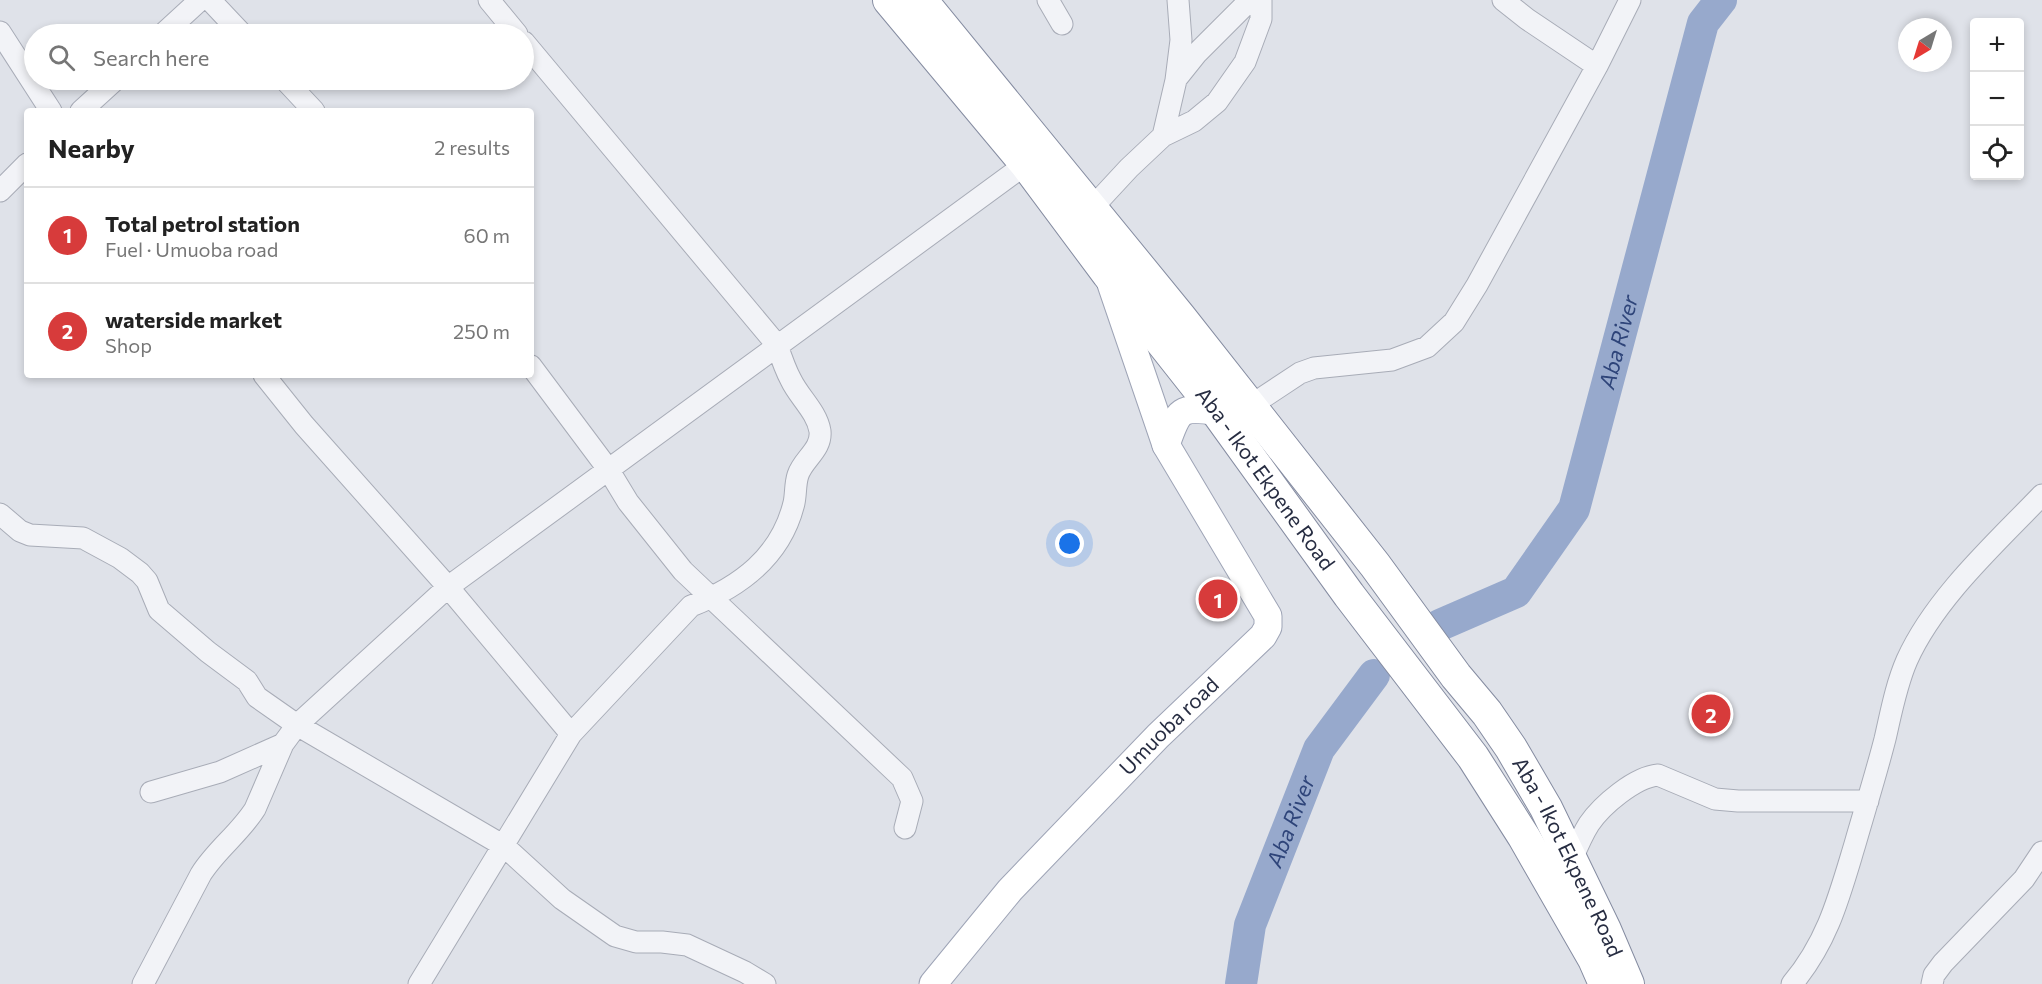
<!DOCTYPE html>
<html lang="en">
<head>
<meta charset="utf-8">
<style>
  :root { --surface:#fff; --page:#f2f2f2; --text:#222; --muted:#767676; --line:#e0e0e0; --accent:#d73b3b }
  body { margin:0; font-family:Commissioner,sans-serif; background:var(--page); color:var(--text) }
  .controls { position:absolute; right:18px; top:18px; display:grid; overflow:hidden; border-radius:6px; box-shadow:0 3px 9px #0003 }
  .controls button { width:54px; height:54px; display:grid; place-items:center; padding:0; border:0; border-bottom:2px solid var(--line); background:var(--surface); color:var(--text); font:30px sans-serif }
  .compass { position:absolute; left:1898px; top:18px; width:54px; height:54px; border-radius:50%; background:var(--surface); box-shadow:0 3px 9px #0003; rotate:218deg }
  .you { position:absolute; left:1070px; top:544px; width:21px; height:21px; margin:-15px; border:4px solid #fff; border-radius:50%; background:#1a73e8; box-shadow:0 0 0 9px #1a73e833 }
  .badge { display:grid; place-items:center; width:39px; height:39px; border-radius:50%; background:var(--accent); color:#fff; font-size:20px; font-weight:700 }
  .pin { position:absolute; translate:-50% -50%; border:3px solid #fff; box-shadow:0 2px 6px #0006 }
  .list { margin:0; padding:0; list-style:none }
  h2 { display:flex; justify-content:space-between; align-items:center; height:78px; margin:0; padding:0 24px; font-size:26px }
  h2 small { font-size:20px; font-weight:400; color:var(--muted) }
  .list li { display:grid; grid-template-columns:39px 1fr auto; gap:18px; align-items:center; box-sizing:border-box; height:96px; padding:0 24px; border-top:2px solid var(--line) }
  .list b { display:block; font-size:22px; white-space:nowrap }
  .list p { margin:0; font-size:20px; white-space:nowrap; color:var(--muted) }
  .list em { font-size:20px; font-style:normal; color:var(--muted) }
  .icon { flex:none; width:33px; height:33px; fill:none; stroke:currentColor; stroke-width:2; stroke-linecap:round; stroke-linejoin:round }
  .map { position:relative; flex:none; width:2042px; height:984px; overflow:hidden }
  .search { position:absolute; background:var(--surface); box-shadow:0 3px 9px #0003; left:24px; top:24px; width:510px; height:66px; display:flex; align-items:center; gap:15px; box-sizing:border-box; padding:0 21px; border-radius:33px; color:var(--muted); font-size:22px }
  .panel { position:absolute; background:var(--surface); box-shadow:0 3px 9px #0003; left:24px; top:108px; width:510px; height:270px; border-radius:6px }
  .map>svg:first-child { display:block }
</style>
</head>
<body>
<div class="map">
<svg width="2042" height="984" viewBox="0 0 2042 984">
  <rect width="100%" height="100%" fill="#dfe2e9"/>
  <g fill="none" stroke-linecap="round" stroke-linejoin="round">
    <g stroke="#97a9cc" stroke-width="32">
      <path id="s1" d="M1440,625l76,-33 58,-83 129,-486 18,-23"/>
      <path id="s2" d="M1241,984l9,-59 69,-176 55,-74"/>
    </g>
    <defs>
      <path id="minor" d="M210,0l32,34
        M489,0l28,34
        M1048,0l14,24
        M1503,0l24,19 70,47
        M0,32l51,79
        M163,34l37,-34
        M1177,78l20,-25 47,-47
        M285,80l29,31
        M81,111l34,-31
        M1163,136l13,-56 5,-40 -3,-40
        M0,191l27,-27
        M1091,209l38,-41 34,-32 31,-15 23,-19 28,-40 16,-43v-19
        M531,366l77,103 20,33 55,69 219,207 10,23 -7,27
        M264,375l40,50 144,162 123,147
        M1250,406l50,-33 14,-5 78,-8 35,-13 27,-25 23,-37 120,-219 33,-66
        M0,514l20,17 10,4 53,3 37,20 20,15 7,8 12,29 49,42 39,29 10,16 40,28 207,121 58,53 53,37 21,6h26l25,3 58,27 20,12
        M151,792l69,-20 63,-28
        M1572,859c5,-12 10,-24 17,-35 13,-19 46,-47 69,-49l57,24 23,2h130
        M143,984l58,-110c15,-24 39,-41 54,-65l28,-65 14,-19 151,-138 578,-423
        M419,984l152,-250 120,-128c49,-19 90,-49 103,-103 2,-9 1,-19 4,-28 5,-16 24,-25 22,-44 -3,-19 -21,-34 -29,-51 -6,-11 -10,-23 -14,-35l-253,-303
        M1792,984c36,-43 47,-87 63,-140 10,-35 21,-70 30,-105 6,-26 11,-54 22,-79 28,-62 88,-116 135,-165
        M1932,984l2,-9 9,-12 81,-84 18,-27"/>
      <g id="major">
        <path d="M1166,445c12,-34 13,-40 51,-33"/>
        <path id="s3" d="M933,984l77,-94 148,-154 105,-100 5,-9v-11l-102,-171 -55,-161"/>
      </g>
      <g id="highway">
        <path id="s4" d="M889,0l137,164 82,110 109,138 132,183 124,162 51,80 70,122 11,25"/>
        <path id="s5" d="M921,0l259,317 195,248 81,111 31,37 24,35 35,60 59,122 23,54"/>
      </g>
    </defs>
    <use href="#minor" stroke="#a8acb7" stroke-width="23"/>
    <use href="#major" stroke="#9ea4b6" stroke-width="29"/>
    <use href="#highway" stroke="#858ca1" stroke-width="34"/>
    <use href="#minor" stroke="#f2f3f7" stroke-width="21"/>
    <use href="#major" stroke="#fff" stroke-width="27"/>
    <use href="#highway" stroke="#fff" stroke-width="32"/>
  </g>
  <g text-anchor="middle" stroke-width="4.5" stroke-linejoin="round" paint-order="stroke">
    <g font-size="21" fill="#272d42" stroke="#eff1f7">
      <text dy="7" stroke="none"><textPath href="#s4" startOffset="609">Aba - Ikot Ekpene Road</textPath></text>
      <text dy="7" stroke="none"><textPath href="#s3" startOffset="350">Umuoba road</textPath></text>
      <text dy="7" stroke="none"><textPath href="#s5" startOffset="1076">Aba - Ikot Ekpene Road</textPath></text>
    </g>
    <g font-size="22" font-style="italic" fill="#2e4479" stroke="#eff1f7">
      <text dy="8" stroke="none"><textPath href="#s1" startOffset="357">Aba River</textPath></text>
      <text dy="8" stroke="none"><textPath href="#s2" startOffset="171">Aba River</textPath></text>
    </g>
  </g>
</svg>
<div class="controls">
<button>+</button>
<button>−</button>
<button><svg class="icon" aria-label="locate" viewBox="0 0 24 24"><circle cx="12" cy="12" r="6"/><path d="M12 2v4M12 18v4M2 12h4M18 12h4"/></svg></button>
</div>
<svg class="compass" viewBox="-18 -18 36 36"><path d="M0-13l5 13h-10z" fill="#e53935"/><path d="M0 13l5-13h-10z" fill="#767676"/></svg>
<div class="you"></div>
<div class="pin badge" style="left:1218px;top:599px">1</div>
<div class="pin badge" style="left:1711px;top:714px">2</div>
<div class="search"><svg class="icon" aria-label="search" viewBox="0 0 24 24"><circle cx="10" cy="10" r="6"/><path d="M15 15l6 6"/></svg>Search here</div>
<section class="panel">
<h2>Nearby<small>2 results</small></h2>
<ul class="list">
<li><span class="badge">1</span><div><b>Total petrol station</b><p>Fuel · Umuoba road</p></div><em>60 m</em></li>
<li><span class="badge">2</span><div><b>waterside market</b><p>Shop</p></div><em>250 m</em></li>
</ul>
</section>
</div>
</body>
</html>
